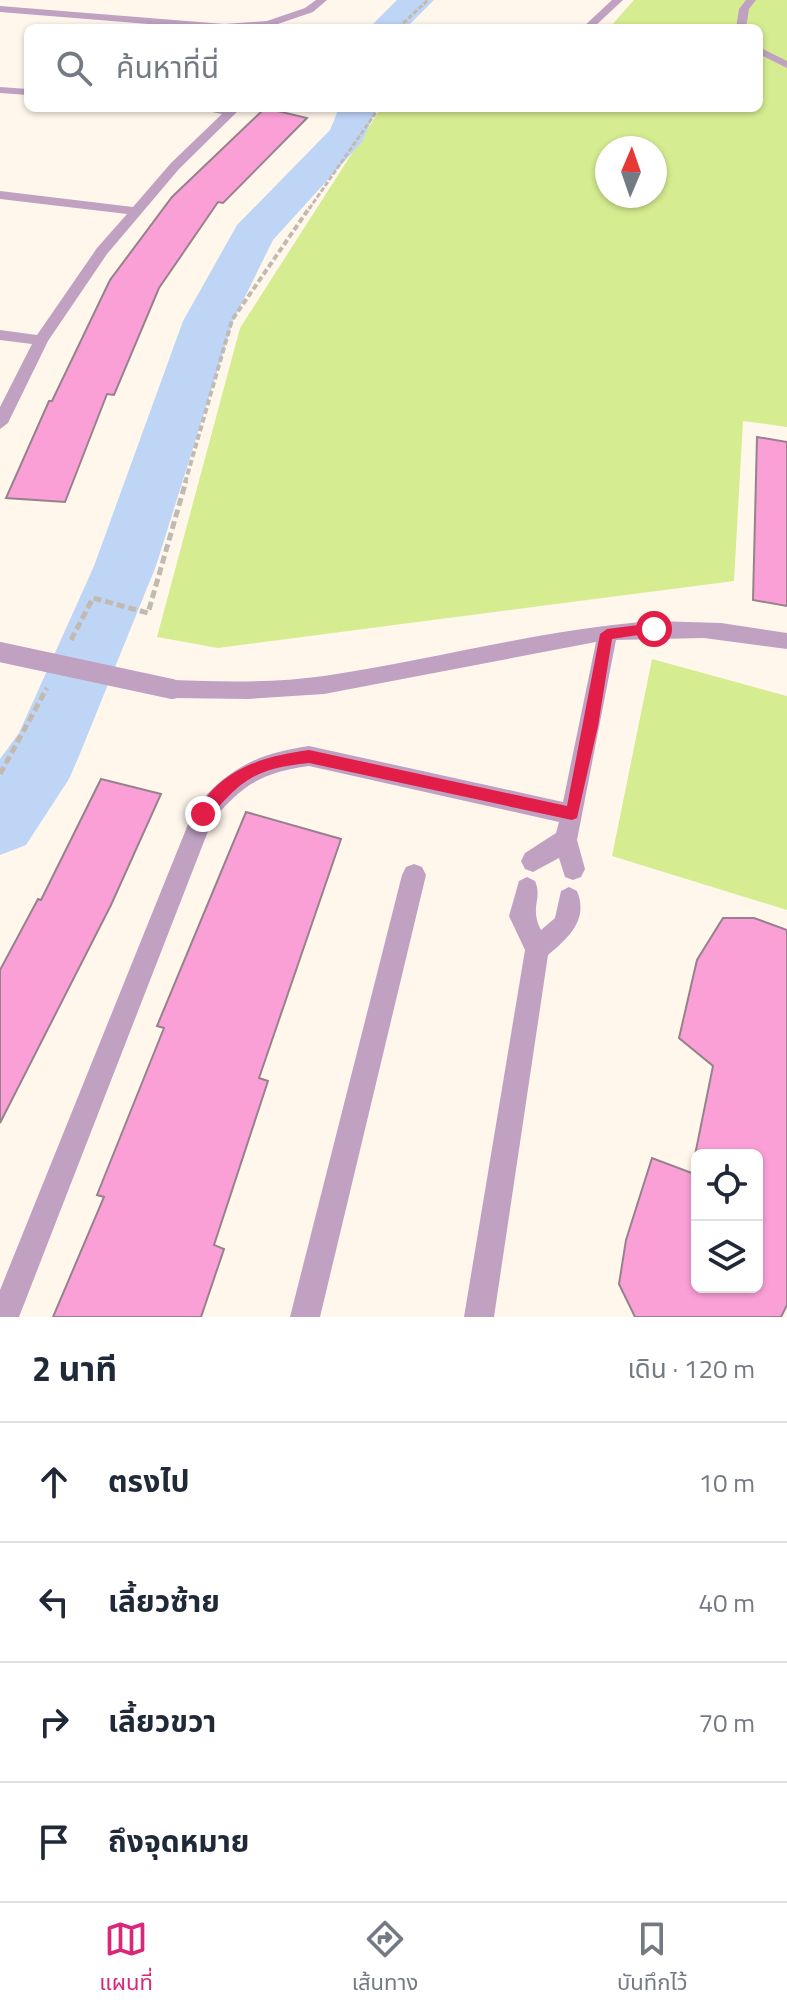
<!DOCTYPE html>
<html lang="th">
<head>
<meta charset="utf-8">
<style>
  :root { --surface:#fff; --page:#f6f6f7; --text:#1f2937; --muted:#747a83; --line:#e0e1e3; --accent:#db2777 }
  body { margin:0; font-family:"Titillium Web","Noto Sans Thai",sans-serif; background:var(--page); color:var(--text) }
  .controls { position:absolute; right:24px; bottom:24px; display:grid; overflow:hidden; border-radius:12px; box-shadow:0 2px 6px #0004 }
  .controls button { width:72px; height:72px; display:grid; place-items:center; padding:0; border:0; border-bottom:2px solid var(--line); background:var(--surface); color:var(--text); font:40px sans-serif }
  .compass { position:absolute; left:595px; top:136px; width:72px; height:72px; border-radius:50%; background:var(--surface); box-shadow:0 2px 6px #0004; rotate:2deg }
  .stop { position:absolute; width:24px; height:24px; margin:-18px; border:6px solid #e11d48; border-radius:50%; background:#fff }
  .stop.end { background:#e11d48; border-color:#fff; box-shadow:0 2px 8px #0008 }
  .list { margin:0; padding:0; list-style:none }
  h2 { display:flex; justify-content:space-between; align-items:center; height:104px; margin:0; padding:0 32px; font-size:34px }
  h2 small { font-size:26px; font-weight:400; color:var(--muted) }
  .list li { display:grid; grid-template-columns:52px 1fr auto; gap:24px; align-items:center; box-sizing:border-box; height:120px; padding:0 32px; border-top:2px solid var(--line) }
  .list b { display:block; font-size:30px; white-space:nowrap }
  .list em { font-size:26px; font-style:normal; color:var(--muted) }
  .icon { flex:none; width:44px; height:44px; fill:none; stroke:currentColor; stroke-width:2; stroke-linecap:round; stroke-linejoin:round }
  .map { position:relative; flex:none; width:787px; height:1317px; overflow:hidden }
  .search { position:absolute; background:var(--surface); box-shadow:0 2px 6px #0004; left:24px; right:24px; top:24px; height:88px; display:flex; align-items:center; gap:20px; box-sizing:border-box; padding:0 28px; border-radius:12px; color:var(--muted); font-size:30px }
  .sheet { height:584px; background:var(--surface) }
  nav { display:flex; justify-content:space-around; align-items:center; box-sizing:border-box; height:112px; border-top:2px solid var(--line); background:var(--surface); font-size:22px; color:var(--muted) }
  nav a { display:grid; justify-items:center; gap:4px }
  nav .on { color:var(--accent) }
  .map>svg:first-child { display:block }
</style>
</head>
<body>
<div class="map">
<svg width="787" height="1317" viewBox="0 0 787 1317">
  <rect width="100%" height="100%" fill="#fff7ec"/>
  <path fill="#d5ed90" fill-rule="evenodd" d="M634,0h153v427l-44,-6 -9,160 -516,67 -61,-11 83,-309 141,-220h378v-80h-150zM607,148h48v48h-48z
    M652,659l135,37v214l-175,-54z"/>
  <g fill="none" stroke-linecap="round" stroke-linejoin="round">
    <path fill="#bfd5f6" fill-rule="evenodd" d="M397,0h37l-28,28h-37z
      M339,108h38l-15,34 -89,98 -40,81 -77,245 -77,190 -10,23 -43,66 -26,10v-96l19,-26 75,-167 89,-245 54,-96 93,-95z"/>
  </g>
  <path fill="#fba0d7" stroke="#96828d" stroke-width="2" d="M265,108l42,10 -84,85 -5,-1 -59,86 -45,107 -7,-1 -42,108 -59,-4 43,-97h3l58,-121 62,-83z
    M757,437l30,5v164l-34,-6z
    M101,779l60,15 -50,111 -111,218v-153l38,-71 3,1z
    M246,812l95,27 -82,239 9,3 -54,164 10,4 -23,68h-148l51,-120 -7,-2 67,-167 -7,-2z
    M723,918h31l33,12v375l-6,12h-146l-16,-33 7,-44 26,-82 45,17v112h60v-132h-62l18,-89 -34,-28 18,-78z"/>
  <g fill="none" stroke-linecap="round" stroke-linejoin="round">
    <path stroke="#c2bab1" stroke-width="3" stroke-dasharray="5 2" stroke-linecap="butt" d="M398,28l30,-28
      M309,209l70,-101"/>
    <path stroke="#c2bab1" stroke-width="4" stroke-dasharray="6 3" stroke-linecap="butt" d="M185,483l47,-163 78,-113"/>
    <path stroke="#c2bab1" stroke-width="5" stroke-dasharray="8 4" stroke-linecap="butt" d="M71,640l22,-42 55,15 38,-132
      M0,774l47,-86"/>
    <path fill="#c0a1c2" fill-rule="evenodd" d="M316,0h11l-14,12 -41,14 -17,2h-57l-198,-16v-6l224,18 43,-3 38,-13z
      M612,0h11l-30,28h-11z
      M746,0h10l-7,9 -3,19h-10l3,-19z
      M759,47l28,14v7l-28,-14z
      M0,87l28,2v6l-28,-2z
      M192,108h49l-62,61 -72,85 -59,87 -40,82 -8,6v-22l32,-63 -32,-4v-10l37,5 60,-87 30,-34 -127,-15v-8l133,16 38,-44 51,-49z
      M654,621l67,2 66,10v16l-83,-11 -88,2 -39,200 8,29 -4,8 -8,3 -8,-3 -6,-19 -26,14 -8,-3 -4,-8 4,-8 31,-20 3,-11 -250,-56c-48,7 -66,18 -97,55l-193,496h-19v-27l195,-483c36,-40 61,-53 114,-61l254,56 33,-160 -272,52 -76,5 -76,-1 -7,-3 -3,-6 3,-6 7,-3c51,2 102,3 152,-4 111,-16 218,-47 330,-55z
      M414,864l8,3 4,8 -106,442h-30l112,-442 4,-8z
      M527,877l8,4c8,18 -6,26 6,49l14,-12 6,-27 8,-4 8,4c12,29 -9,47 -29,64l-54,362h-30l61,-367 -16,-34 10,-35z"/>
    <path stroke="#c0a1c2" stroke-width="20" d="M0,652l172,37"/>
  </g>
  <path fill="#e11d48" d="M654,623l4,2v7l-46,7 -14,87 -21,92 -5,2 -263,-57c-54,6 -66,15 -101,56h-10l-2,-5c22,-45 68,-58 113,-64l258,56 33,-172 7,-5z"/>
</svg>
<div class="controls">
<button><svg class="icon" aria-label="locate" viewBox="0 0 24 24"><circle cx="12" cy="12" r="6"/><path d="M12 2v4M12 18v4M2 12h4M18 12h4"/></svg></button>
<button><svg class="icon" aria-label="layers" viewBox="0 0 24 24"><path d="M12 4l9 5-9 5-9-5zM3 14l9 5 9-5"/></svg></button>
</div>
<svg class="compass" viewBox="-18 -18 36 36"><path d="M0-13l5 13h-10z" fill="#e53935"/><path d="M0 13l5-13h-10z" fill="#747a83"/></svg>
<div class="stop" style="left:654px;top:629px"></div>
<div class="stop end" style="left:203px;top:814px"></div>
<div class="search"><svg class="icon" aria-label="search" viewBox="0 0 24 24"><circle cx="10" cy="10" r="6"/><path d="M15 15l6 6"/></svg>ค้นหาที่นี่</div>
</div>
<section class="sheet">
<h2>2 นาที<small>เดิน · 120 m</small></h2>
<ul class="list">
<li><svg class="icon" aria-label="ahead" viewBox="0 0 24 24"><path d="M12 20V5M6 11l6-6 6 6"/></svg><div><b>ตรงไป</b></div><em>10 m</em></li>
<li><svg class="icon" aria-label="left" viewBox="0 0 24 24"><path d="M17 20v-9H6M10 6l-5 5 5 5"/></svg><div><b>เลี้ยวซ้าย</b></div><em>40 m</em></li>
<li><svg class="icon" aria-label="right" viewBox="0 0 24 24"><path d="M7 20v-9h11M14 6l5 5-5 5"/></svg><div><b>เลี้ยวขวา</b></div><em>70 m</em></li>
<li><svg class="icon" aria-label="arrive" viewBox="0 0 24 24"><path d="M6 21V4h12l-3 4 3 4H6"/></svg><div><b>ถึงจุดหมาย</b></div></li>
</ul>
</section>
<nav>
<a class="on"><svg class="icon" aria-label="map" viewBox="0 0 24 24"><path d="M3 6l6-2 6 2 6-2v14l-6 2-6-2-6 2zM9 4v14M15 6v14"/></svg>แผนที่</a>
<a><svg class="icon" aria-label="directions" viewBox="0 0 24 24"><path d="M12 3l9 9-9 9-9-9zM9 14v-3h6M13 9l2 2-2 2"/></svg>เส้นทาง</a>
<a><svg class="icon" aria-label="saved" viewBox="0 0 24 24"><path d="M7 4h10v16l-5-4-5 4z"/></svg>บันทึกไว้</a>
</nav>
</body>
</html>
